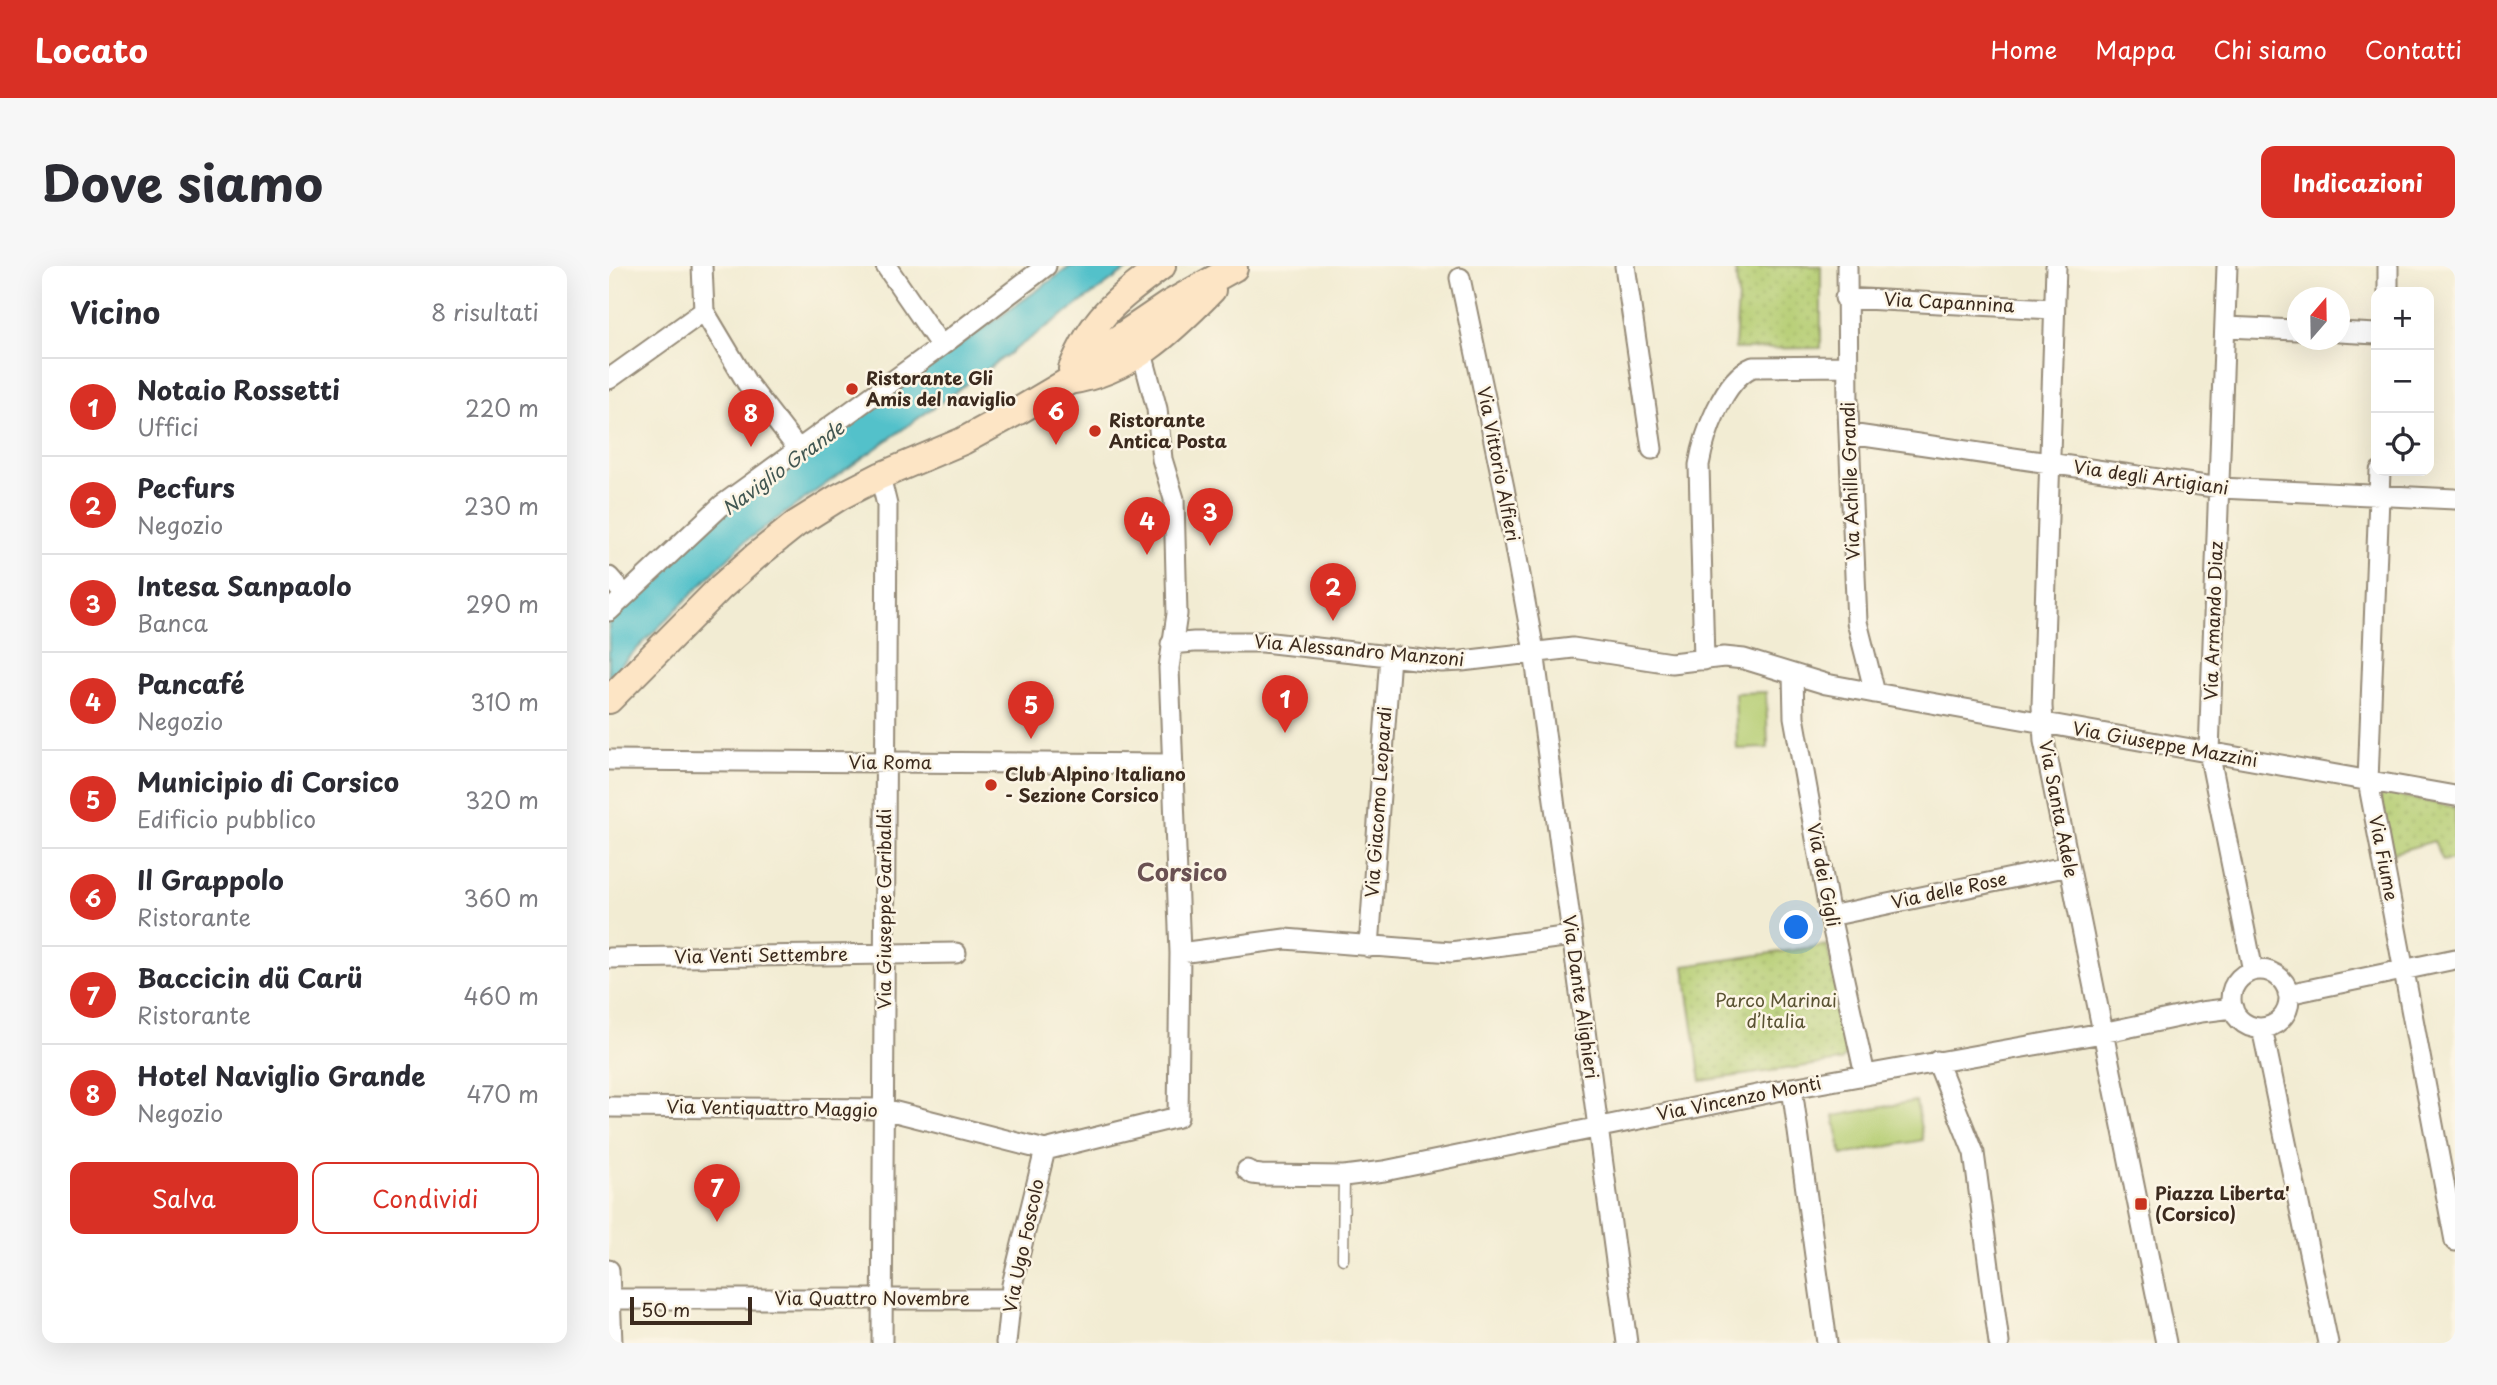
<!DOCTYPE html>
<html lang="it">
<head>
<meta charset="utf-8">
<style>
  :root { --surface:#fff; --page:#f7f7f7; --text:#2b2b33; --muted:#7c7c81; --line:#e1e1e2; --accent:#d93025 }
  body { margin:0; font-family:"Playpen Sans",sans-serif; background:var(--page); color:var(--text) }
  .controls { position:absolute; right:21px; top:21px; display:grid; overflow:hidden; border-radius:14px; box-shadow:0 7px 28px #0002 }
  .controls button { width:63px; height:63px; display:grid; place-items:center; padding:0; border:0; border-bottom:2px solid var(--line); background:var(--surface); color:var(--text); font:35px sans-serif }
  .compass { position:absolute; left:1678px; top:21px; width:63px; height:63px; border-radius:50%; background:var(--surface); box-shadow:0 7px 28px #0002; rotate:20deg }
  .scale { position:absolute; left:21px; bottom:18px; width:122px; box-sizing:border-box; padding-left:7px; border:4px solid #3b2a1e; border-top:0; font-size:19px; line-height:24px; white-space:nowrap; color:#3b2a1e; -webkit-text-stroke:5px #fcf5e5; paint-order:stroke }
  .you { position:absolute; left:1188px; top:662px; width:24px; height:24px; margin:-18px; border:5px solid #fff; border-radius:50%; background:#1a73e8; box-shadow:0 0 0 10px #1a73e833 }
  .badge { display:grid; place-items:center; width:46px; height:46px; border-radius:50%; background:var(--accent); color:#fff; font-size:23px; font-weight:700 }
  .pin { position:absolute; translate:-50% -58px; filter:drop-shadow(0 2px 4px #0008) }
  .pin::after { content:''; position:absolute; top:37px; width:24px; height:21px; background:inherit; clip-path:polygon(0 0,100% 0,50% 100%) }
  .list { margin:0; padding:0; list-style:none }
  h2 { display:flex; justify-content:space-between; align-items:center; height:91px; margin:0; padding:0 28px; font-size:30px }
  h2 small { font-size:23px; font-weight:400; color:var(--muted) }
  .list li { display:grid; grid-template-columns:46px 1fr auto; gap:21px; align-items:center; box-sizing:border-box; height:98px; padding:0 28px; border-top:2px solid var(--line) }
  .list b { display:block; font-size:26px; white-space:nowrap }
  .list p { margin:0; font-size:23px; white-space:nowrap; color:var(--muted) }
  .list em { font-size:23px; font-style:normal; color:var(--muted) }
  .actions { display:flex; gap:14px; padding:21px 28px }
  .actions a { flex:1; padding:16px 0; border:2px solid var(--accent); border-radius:14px; text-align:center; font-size:24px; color:var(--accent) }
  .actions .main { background:var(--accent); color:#fff }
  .icon { flex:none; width:38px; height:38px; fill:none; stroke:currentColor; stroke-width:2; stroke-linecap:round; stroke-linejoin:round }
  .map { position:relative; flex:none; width:1846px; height:1077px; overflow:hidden; border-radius:14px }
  header { display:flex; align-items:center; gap:42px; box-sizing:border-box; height:98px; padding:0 35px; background:var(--accent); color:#fff }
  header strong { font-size:33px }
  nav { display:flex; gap:38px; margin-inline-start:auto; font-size:24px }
  .intro { display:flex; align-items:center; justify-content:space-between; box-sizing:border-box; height:168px; padding:0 42px }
  h1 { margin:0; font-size:49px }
  .button { padding:18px 32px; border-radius:14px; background:var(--accent); color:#fff; font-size:24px; font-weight:700 }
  main { display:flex; gap:42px; padding:0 42px }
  aside { flex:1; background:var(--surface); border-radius:14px; box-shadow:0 7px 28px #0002 }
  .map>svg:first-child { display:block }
</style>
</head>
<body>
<header>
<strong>Locato</strong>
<nav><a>Home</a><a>Mappa</a><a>Chi siamo</a><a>Contatti</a></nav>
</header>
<div class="intro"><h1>Dove siamo</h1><a class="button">Indicazioni</a></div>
<main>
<aside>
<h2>Vicino<small>8 risultati</small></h2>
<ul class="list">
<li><span class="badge">1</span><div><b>Notaio Rossetti</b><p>Uffici</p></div><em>220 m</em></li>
<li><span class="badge">2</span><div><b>Pecfurs</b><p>Negozio</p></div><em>230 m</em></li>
<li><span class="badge">3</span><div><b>Intesa Sanpaolo</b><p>Banca</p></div><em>290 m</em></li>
<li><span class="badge">4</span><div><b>Pancafé</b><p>Negozio</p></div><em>310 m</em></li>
<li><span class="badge">5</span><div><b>Municipio di Corsico</b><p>Edificio pubblico</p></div><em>320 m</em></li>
<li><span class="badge">6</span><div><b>Il Grappolo</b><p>Ristorante</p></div><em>360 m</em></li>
<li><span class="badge">7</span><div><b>Baccicin dü Carü</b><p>Ristorante</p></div><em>460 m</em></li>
<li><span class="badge">8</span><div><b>Hotel Naviglio Grande</b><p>Negozio</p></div><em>470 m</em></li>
</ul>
<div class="actions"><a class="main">Salva</a><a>Condividi</a></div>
</aside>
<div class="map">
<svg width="1846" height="1077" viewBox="0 0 1846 1077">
  <defs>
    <pattern id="park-dots" width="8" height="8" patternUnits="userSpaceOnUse" patternTransform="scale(1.75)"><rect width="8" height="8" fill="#b5cd73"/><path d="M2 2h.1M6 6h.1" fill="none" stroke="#9db063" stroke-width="1.8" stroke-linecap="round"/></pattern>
  </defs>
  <rect width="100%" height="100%" fill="#fcf5e5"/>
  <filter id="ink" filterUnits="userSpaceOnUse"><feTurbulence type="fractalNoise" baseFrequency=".0143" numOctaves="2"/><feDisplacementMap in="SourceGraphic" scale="14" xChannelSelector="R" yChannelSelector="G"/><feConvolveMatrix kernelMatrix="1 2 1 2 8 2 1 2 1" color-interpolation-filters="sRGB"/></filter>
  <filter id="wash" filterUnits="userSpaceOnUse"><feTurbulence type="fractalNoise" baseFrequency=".00686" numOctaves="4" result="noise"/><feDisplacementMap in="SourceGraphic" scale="28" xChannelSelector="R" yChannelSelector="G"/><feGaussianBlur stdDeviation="1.57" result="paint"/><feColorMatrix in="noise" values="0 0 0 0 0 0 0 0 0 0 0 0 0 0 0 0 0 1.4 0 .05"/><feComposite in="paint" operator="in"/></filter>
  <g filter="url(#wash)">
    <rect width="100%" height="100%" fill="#f2ecd3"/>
    <path fill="url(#park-dots)" stroke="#787c48" stroke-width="2" d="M1126,0h86v82l-86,1 3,-53z
      M1770,526l76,15v52l-12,2 -9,-20 -41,12z
      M1218,679l22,100 -1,9 -7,7 -140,20 -17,-115z"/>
    <path fill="#b5cd73" stroke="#787c48" stroke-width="2" d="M1157,426l2,56 -31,1 -2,-56z
      M1307,835l7,39 -81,15 -8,-39z"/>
    <path fill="#53c1ca" stroke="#477674" stroke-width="2" d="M462,0h61l-389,277 -134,134v-58l122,-111z"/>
  </g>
  <g filter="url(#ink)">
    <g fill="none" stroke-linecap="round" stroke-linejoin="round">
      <defs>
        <path id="lane" d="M734,993l1,-83"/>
        <path id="street" d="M93,0l2,45 43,72 51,66
          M277,0l55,80
          M1016,0l27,183
          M1238,0l1,144 9,212 18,71
          M1447,0l-14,440 2,35 122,602
          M1618,0l-18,486 44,219
          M851,12l44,210 30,163 93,692
          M1779,26v-26
          M1236,32l208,11
          M1617,61l71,3
          M1730,66l37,2
          M0,113l95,-68
          M1241,168l370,54 235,11
          M1771,205l-12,310 87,460
          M271,210l7,29 -5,838
          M0,311l16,18
          M0,345l113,-106 219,-159 105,-80
          M562,378l23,-2h69l179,20 20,-1 111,-13 98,15 53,-6 20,2 82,25 49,9 580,103
          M1095,394l-5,-195c5,-29 24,-86 54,-98l94,-1
          M1184,408l1,43 36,199 35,159
          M0,494l562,4
          M1221,650l239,-50
          M760,681l21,-291
          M571,687l105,-14 166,13 120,-16
          M0,692l347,-5
          M1622 733a29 29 0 1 1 58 0a29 29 0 1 1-58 0Z
          M1679,728l167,-35
          M1653,762l66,315
          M1328,795l37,92 25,190
          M1183,822l35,255
          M0,841l275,2 161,41 133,-33 2,-164 -11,-285 8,-54 -3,-115 -12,-40 -5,-50 -15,-56
          M638,904l6,4 8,1 83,1 40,-5 408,-83 310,-55 99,-21 32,-4
          M0,1004l3,73
          M0,1033h400
          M397,1077l6,-58 33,-135"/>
        <path id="secondary" d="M463,103c22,-54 45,-69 90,-103
          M460,115c61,-9 102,-49 143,-91
          M0,434l111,-112 36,-32 40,-32 43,-27 41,-21 83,-35 57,-31 49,-29 22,-24 78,-53 65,-36"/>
      </defs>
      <use href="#lane" stroke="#968b78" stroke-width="13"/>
      <use href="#street" stroke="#968b78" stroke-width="23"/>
      <use href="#secondary" stroke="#968b78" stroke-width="30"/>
      <use href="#lane" stroke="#fff" stroke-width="10"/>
      <use href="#street" stroke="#fff" stroke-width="19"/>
      <use href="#secondary" stroke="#fde5c5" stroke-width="26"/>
    </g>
  </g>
  <g fill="#c8321e" stroke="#fcf5e5" stroke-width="2.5">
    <circle cx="243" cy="123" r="7"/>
    <circle cx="486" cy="165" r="7"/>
    <circle cx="382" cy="519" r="7"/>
    <rect x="1525" y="931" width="14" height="14" rx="3.5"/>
  </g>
  <g text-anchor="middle" stroke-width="5" stroke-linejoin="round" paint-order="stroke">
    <g font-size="18" fill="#3b2a1e" stroke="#fcf5e5">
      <text transform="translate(1340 37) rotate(3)" y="6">Via Capannina</text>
      <text transform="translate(889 198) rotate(79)" y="6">Via Vittorio Alfieri</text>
      <text transform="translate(1542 212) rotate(8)" y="6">Via degli Artigiani</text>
      <text transform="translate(1242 215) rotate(-92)" y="6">Via Achille Grandi</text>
      <text transform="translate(1605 355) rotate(-88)" y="6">Via Armando Diaz</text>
      <text transform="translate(750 385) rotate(5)" y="6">Via Alessandro Manzoni</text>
      <text transform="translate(1556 479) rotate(10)" y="6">Via Giuseppe Mazzini</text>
      <text x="281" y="503">Via Roma</text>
      <text transform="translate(770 536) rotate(-86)" y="6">Via Giacomo Leopardi</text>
      <text transform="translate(1449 543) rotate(79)" y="6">Via Santa Adele</text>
      <text transform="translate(1774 592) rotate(79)" y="6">Via Fiume</text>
      <text transform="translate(1214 609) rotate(79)" y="6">Via dei Gigli</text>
      <text transform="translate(1340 625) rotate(-12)" y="6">Via delle Rose</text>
      <text transform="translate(276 643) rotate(-90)" y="6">Via Giuseppe Garibaldi</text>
      <text transform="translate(152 690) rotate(-1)" y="6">Via Venti Settembre</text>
      <text transform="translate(971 731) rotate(82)" y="6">Via Dante Alighieri</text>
      <text transform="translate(1130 833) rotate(-11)" y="6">Via Vincenzo Monti</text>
      <text transform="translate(163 843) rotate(1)" y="6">Via Ventiquattro Maggio</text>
      <text transform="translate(415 980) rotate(-78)" y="6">Via Ugo Foscolo</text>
      <text x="263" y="1039">Via Quattro Novembre</text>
    </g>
    <g font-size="18" font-weight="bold" fill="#3b2a1e" stroke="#fcf5e5" text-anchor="start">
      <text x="257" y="119">Ristorante Gli<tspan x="257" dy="21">Amis del naviglio</tspan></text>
      <text x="500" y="161">Ristorante<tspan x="500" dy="21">Antica Posta</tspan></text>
      <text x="396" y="515">Club Alpino Italiano<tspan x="396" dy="21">- Sezione Corsico</tspan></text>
      <text x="1546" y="934">Piazza Liberta'<tspan x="1546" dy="21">(Corsico)</tspan></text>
    </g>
    <g font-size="18" fill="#5a5333" stroke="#fcf5e5">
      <text x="1167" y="741">Parco Marinai<tspan x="1167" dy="21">d’Italia</tspan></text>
    </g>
    <g font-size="19" font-style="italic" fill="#425752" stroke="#fcf5e5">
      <text transform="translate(174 202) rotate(-36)" y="7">Naviglio Grande</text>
    </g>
    <g font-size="24" font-weight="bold" fill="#6a5153" stroke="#fcf5e5">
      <text x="573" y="615">Corsico</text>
    </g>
  </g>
</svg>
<div class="controls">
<button>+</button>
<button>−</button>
<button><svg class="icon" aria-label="locate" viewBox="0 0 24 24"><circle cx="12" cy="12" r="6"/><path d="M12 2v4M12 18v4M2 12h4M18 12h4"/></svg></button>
</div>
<svg class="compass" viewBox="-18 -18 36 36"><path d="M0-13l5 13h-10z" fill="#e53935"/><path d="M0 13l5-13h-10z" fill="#7c7c81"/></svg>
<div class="scale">50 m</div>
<div class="you"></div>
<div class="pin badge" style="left:676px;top:467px">1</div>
<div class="pin badge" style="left:724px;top:355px">2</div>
<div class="pin badge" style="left:601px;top:280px">3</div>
<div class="pin badge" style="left:538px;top:289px">4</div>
<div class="pin badge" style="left:422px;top:473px">5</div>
<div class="pin badge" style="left:447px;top:179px">6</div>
<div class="pin badge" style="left:108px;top:956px">7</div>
<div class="pin badge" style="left:142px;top:181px">8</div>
</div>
</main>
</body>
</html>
